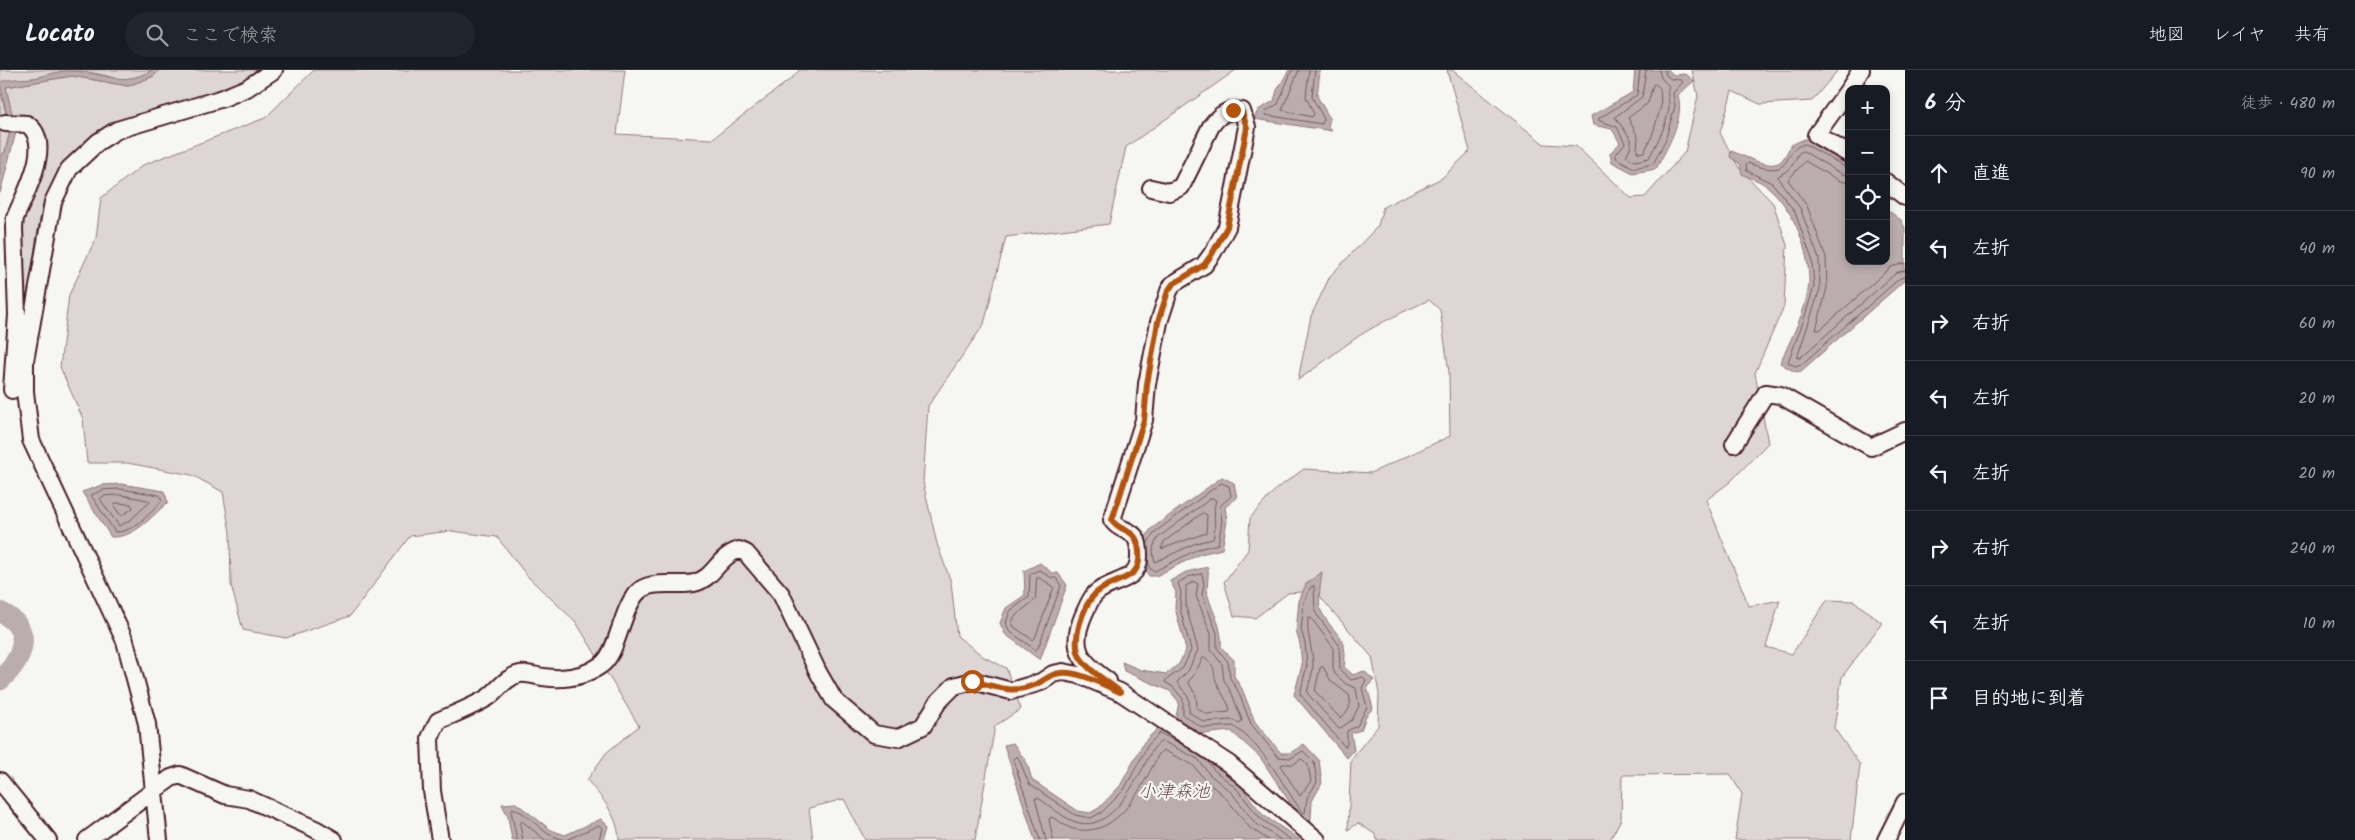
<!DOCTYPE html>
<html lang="ja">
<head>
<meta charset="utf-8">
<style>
  :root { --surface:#171b24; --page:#20242c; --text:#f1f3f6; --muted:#9ea1a6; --line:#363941 }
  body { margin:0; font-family:Kalam,"Klee One",sans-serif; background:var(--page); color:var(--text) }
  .controls { position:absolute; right:15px; top:15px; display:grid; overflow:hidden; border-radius:10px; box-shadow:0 2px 8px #0003 }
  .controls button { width:45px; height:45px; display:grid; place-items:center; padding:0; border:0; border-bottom:1px solid var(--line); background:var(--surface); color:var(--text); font:25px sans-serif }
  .stop { position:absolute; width:15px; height:15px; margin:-11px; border:4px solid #b45309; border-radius:50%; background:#fff }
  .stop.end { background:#b45309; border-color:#fff; box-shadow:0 1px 5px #0008 }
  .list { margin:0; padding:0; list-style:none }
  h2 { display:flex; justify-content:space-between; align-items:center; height:65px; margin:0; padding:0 20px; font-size:21px }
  h2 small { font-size:16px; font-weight:400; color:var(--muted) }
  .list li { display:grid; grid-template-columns:32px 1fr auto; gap:15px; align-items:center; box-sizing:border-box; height:75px; padding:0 20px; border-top:1px solid var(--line) }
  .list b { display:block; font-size:19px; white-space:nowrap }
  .list em { font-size:16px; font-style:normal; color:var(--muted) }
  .icon { flex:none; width:28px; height:28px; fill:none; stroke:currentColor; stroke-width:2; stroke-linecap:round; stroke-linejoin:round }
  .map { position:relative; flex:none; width:1905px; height:770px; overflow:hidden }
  header { display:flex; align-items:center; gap:30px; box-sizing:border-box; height:70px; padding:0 25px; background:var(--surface); border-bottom:1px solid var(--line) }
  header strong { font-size:24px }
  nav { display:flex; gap:28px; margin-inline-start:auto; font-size:18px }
  .search { width:350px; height:45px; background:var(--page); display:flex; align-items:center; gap:12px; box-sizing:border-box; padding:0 18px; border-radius:28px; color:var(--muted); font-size:19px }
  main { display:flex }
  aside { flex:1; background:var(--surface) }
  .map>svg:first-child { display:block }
</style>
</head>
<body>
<header>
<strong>Locato</strong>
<div class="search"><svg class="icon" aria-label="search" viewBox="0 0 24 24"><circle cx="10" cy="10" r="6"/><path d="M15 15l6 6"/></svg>ここで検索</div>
<nav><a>地図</a><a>レイヤ</a><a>共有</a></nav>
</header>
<main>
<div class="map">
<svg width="1905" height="770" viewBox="0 0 1905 770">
  <rect width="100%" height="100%" fill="#f6f6f2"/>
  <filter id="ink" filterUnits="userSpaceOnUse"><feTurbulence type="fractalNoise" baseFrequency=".02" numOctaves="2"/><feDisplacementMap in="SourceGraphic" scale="10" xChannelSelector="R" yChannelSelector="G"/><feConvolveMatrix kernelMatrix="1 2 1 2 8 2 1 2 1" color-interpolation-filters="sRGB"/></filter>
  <g filter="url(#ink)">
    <path fill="#ddd6d5" stroke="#947a80" d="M0,0h152c-30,18 -38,4 -68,2 -19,-1 -31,3 -50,6 -13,2 -22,0 -34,6z
      M159,0h105l-18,11 -151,54c-12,9 -23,17 -31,28 -28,39 -29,91 -36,136l-8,-1 -3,-61 18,-58 -5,-60 -5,-4 -13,1 -6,-29 66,-11 56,10 26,-10z
      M314,0h311l-8,64 95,5 80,-61 7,-8h437l-110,77 -17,77 -103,13 -22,87 -56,82 -5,76 14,62 14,38 6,54 27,21 22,11 15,41 -26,17 -20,114h-110l-21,-41 -35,9 4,32h-194c-1,-25 -17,-42 -32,-60l19,-27 33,-27 -63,-104 -48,-45 -31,-40 -46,-6 -41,5 -60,80 -64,22 -43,-8 -12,-45 -1,-52 -7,-41 -31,-17 -65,-12h-40l-4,-44 -23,-52 9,-72 27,-57 5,-40 42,-33 122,-47z
      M1447,0h5l92,74 32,2 55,52 14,-1 40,-45 13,-56 -6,-26h146l-26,31 -52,3 -28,-13 -12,42 19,35 34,35 14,42 -3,61 -29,67 13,70 -38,39 -24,18 43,106 31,-6 -14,47 26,7 35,-54 27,1 28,22 -40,54 -8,51 26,37 -9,75h-116l7,-46 -12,-20 -108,1 -1,44 -11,21h-233l-1,-5 -18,-12 -10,7 3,-71 27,-33 1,-32 -7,-37 -57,-66 -27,2 -33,25 -21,-2 -10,-34 24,-32 2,-32 26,-29 28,-20 67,4 79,-37 -1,-64 -9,-62 -11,-10c-24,11 -48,22 -70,36 -21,14 -40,30 -61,44l13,-64 19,-40 48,-50 5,-19 59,-29 28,-27z
      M0,19l10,42 -5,21 -5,4z"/>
    <path fill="#bbadae" stroke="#8e747a" d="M152,0h7l-5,6 -26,10 -56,-10 -66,11 10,45 -16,61v-37l5,-4 5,-21 -10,-49c12,-4 23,-3 35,-4 13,-3 25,-8 38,-7 31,1 48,17 79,-1z
      M1289,0l31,1 -3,25 13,23 -2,7 4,5 -78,-12 4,-9 16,-9 3,-11z
      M1635,0h33l6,5 12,-1 8,7 -16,14c7,24 -11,53 -22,74l-23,4 -21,-11 -2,-9 10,-10 -8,-14 -19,-4 -2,-9 42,-24z
      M1807,68l6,6 36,22v95h37v-52l15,11 4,8v52l-105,92 -7,-1 -13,-8c10,-22 27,-54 29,-79 1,-32 -15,-75 -40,-96 -7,-7 -19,-10 -27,-14l-2,-10 -10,-7 1,-6c12,4 38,19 49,11 5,-4 8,-12 11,-17z
      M1222,407l12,6 3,15 -12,9 2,14 -5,28 -22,5 -44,22h-7c-10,-16 -9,-33 2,-47z
      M121,414l43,7 4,11c-17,15 -33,36 -57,35l-29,-45 20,-7z
      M1040,493l12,10h6l9,12 -27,75 -35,-26 -5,-11 6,-15 19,-13 -1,-24z
      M1208,497c1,8 -2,23 0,29 5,18 15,31 13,51l13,13v16l8,13 13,33 26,31h9l14,-9 15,16 3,23 -10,18 -2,32 -50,-76 -29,-26 -30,3 -25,-17 3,-15 -9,-11 -46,-20 -2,-9 19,8 25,4 13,-10 7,-15 -11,-41 1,-16 -6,-11 16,-9z
      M1322,502c-1,10 -5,30 -1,39 13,25 28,24 23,56l9,8 11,-4 10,9 -7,7 6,21 -7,8 -5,14 -10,3 3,17 -7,8 -53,-63 8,-30 -2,-21 -4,-13 3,-30 7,-17z
      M1160,656l45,24 12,16 23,19 23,30 37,25h-265l-31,-95 9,-2 14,20 5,17 46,31 12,2 9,-5 21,-22 24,-44z
      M516,733l35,27 14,5 36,-16 7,7 -4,14h-92l-4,-23 -6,-13z"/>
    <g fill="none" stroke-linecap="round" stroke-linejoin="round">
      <path stroke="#77585f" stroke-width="1" d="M1292,0l-14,34 -12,7 -1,4 57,9 2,-5 -12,-22 3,-27
        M1299,0l-17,40 30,7 2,-3 -8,-17 3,-27
        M1640,0l-3,25 -39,24 2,2 17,6 8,16 -9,11v4l18,10 19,-4 12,-23 10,-35 -2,-13 10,-11 -2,-2 -10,-1 -5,-4 -1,-5
        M1646,0l-4,27 -27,20 16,22v7l-5,10 9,5 14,-3c7,-13 20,-37 20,-53 0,-7 -3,-11 0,-19l-8,-8 -2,-8
        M1655,14l5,4 1,18 -9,30 -8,16 -5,1 -2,-2 1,-14 -10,-19 20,-15 5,-18z
        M1849,99l-44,-25c-26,5 -7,38 -57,19l-2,2 1,6 25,12 22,27 18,49 2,28 -11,35 -15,40 7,4 7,-2 98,-86 5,-1
        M1849,105l-7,-1 -39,-23 -4,2 -9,16 -13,8 23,31 19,51 1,30 -23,69h3l96,-85 9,-3
        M1849,113l-9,-2 -35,-20 -17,19 19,26 19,51 1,31 -11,42h4l71,-63 14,-4
        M121,419l38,6 3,5c-10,13 -30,33 -47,32l-24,-37 12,-5z
        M121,425l27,5 2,2 -21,19 -10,5 -19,-27 4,-3z
        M1212,428l4,2c-4,12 1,26 -3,39l-17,4 -41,19c-3,-10 -3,-17 4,-25z
        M116,433l15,1 2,4 -12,8 -7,-10z
        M1203,443l4,2 -1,18 -45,16 3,-7z
        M1147,474l8,-12 66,-49 8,3 2,10 -11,10 2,15 -4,23 -20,5 -43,22 -5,-2 -2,-10
        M1040,500l10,7 6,1 5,8 -23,62 -2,2 -27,-19 -3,-8 4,-12 19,-14 1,-23z
        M1202,504l2,10 -2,10 15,39v15l11,14 2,16 8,13 13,33 27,33 13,1 12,-7 11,11 3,20 -10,16 -2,15 -3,-1c-22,-31 -37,-65 -69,-86l-30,2 -20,-13v-16l-10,-12 -8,-5 1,-2 17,-12 8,-18 -11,-42 1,-16 -3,-9 10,-6z
        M1037,508h3l14,9 -19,51 -2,2 -19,-13 -2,-5 3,-6 20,-16z
        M1195,512l3,2 -2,12 15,38v16l11,14 2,16 8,14 10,26 -2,3 -9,-3 -27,2 -15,-10v-14l-12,-16 11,-11 10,-21 -12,-43v-21z
        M1314,516l1,26 24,33 1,25 11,10 12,-3 3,3 -4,8 5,19 -10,19 -10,5v13l-2,3 -45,-53 7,-29 -2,-22 -4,-13 3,-28 6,-14z
        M1311,548l22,29v21l2,6 11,10 10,4 3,18 -7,14 -13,9 -32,-36c2,-10 6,-19 6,-29 0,-15 -7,-30 -5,-45z
        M1203,588h3c13,14 5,11 11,25 4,10 10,17 13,26l-1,3 -23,2 -9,-6 -1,-13 -8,-13 6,-7z
        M1323,597l8,14 18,14c3,11 0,17 -9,23l-25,-27 5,-23z
        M1302,689l6,6 3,16 -11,15 -19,-29 1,-3h11z
        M1207,691l7,9 22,18 24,30 31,22
        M517,770l-6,-29 2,-3 11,6 24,20 16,6
        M523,770l-3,-16 2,-3 23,19
        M566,770l33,-15 3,3 -3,12
        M1040,770l-27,-81 2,-2h3l11,27 46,31 16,3 11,-6 22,-22 24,-45 12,-12 25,13
        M1046,770l-11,-42h3c11,7 23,18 35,23 34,14 56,-29 70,-53 5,-10 9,-21 19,-27l36,18 11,15 23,19 23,30 26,17
        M1053,770l-4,-21 2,-2c8,3 14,10 23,12 45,10 68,-43 85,-75l4,-4 30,15 11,14 22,19 24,30 19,12"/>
      <path stroke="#bbadae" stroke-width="21" d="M0,542c36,17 23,47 0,68"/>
      <defs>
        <path id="minor" d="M1849,19l-33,46 33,19
          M1849,19l12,-19
          M5,53l22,1c28,19 -3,71 -12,94l-1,10 3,87 -5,75
          M1886,112l19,15
          M1734,374l32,-51 14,2 91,52 34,-16
          M1108,611c-28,-20 -39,-33 -24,-67 3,-6 6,-15 11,-20 15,-15 44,-11 44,-37 1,-33 -17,-21 -27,-37l32,-100 3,-36 12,-62 10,-31 4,-7 31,-19 8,-11 15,-27 20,-100 -5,-16c-15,-2 -22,3 -31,15l-30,61 -12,5 -18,-4
          M0,711l48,59
          M87,770l84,-62 9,-3 45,20 24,4 66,30 19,11
          M159,770l-12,-116 -22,-83 -94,-201 -6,-48v-31l28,-159 16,-33 29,-27 19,-12 106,-32 24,-10 27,-18
          M440,770l-8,-49 -2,-53 8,-17c16,-7 34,-14 49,-23 11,-7 18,-21 33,-24 7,-1 16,2 23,3 20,3 41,0 58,-12 16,-10 20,-53 35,-71 13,-16 41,-7 58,-11 21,-5 23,-26 45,-33l7,3 35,41 37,78 16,28 40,34 24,4 25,-12 15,-24 16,-16 19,-5 38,10 30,-9 12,-8 10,-2 16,3 41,17 109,72 88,76
          M1886,770l19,-38"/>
      </defs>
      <use href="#minor" stroke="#4a1f2b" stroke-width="20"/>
      <use href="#minor" stroke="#f6f6f2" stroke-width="16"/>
    </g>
  </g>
  <g fill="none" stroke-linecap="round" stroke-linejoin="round" filter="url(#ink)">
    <path stroke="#b45309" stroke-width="6" d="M972,611c27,6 38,14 65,3 8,-4 15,-11 24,-11 19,-2 42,12 59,19 -12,-11 -31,-20 -40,-35 -9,-16 3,-52 16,-64 21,-18 50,-10 42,-48 -3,-17 -19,-13 -26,-25l32,-100 3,-36 11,-62 10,-31 5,-7 31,-19 8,-11 15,-27 20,-99 -5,-16 -9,-2"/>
  </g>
  <g text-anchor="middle" stroke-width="4.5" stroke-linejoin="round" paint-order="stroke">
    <g font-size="18" font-style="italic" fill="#6c4a52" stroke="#f6f6f2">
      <text x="1174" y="727">小津森池</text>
    </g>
  </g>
</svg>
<div class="controls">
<button>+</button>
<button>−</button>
<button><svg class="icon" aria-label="locate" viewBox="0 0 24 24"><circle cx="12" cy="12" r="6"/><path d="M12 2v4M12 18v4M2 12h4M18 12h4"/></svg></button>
<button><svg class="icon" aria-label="layers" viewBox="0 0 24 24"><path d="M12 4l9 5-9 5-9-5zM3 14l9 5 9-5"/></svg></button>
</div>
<div class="stop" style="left:972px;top:611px"></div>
<div class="stop end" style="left:1233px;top:40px"></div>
</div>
<aside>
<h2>6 分<small>徒歩 · 480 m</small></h2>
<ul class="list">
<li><svg class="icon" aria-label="ahead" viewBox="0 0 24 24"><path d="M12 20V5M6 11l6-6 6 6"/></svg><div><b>直進</b></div><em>90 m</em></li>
<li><svg class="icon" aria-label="left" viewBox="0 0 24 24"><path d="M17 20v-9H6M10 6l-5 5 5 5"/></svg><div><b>左折</b></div><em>40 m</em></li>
<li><svg class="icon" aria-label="right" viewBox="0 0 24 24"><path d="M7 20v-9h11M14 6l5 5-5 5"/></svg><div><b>右折</b></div><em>60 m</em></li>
<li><svg class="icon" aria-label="left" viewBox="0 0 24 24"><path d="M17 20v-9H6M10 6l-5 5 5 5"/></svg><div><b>左折</b></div><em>20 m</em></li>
<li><svg class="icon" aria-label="left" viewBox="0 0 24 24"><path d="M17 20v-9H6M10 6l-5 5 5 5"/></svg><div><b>左折</b></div><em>20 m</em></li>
<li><svg class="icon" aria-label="right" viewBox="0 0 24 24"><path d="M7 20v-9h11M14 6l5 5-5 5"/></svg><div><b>右折</b></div><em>240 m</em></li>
<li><svg class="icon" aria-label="left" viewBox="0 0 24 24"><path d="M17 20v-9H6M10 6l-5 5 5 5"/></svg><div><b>左折</b></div><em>10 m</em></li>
<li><svg class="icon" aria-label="arrive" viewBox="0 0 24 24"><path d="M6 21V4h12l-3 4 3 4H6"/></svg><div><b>目的地に到着</b></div></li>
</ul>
</aside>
</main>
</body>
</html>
